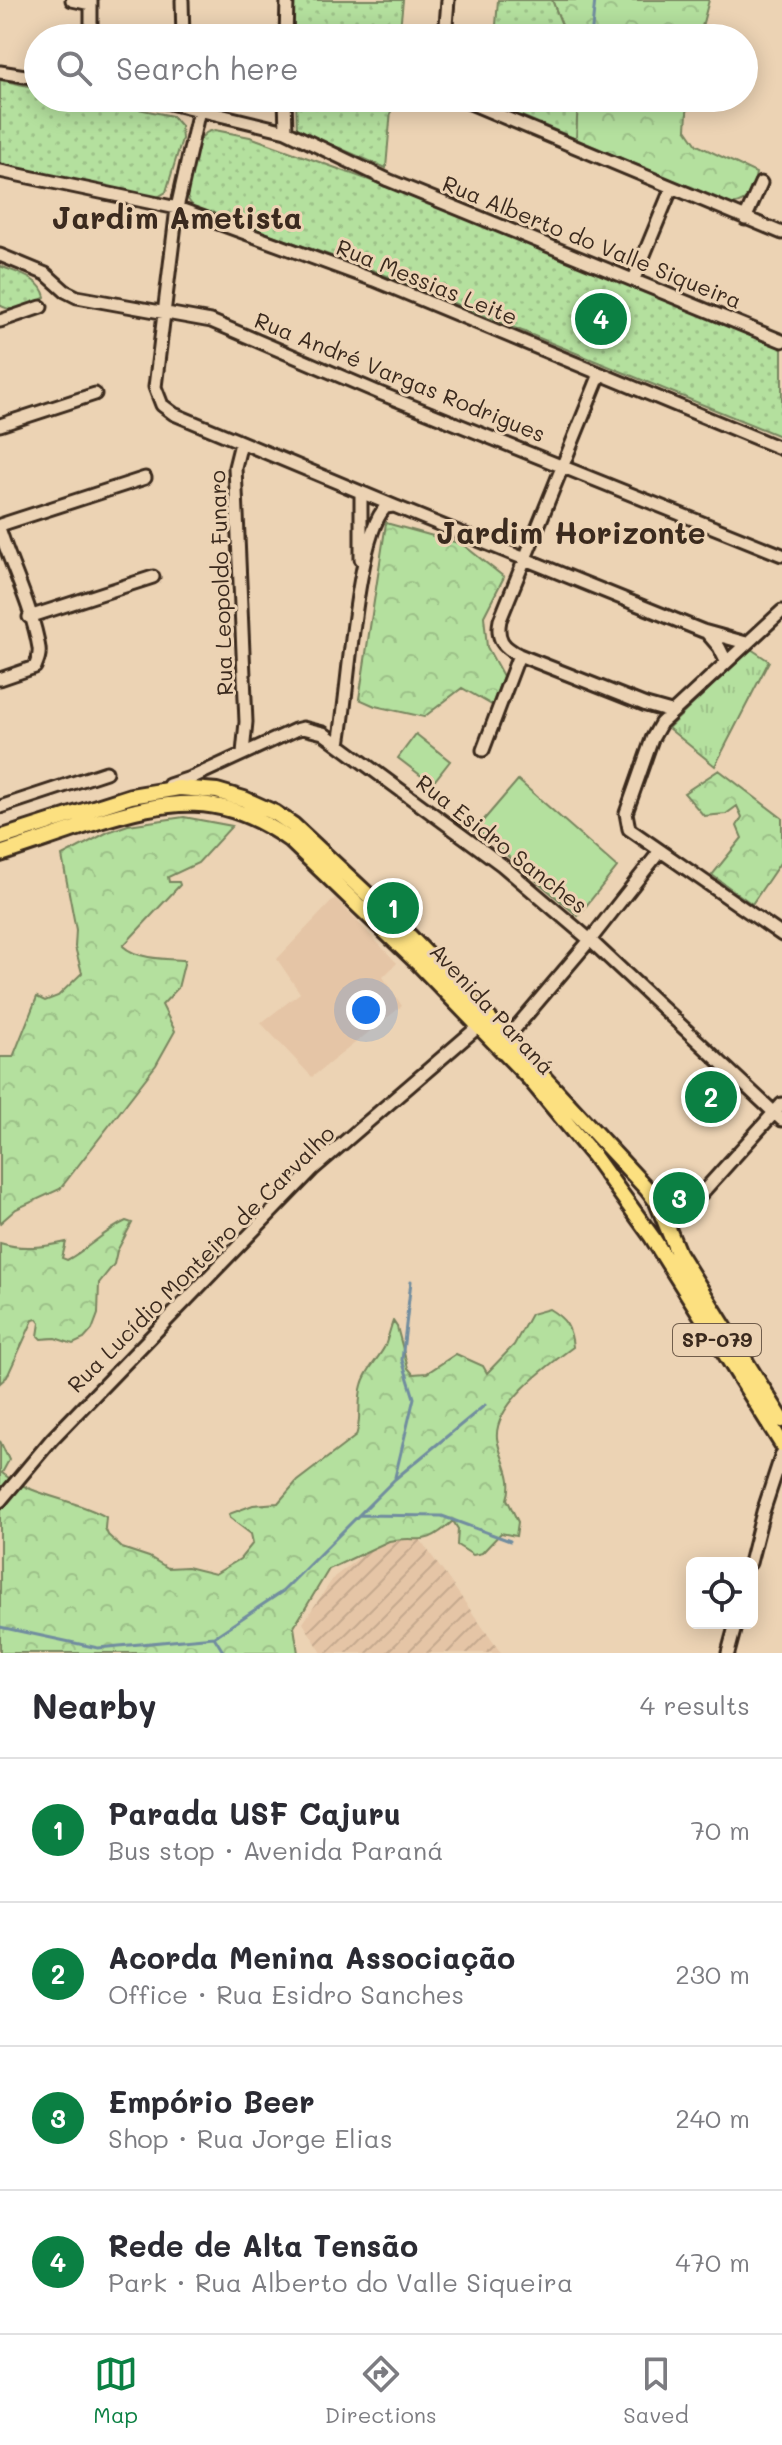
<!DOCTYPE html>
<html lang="en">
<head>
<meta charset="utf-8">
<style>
  :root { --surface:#fff; --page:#f2f2f3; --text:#2b2b33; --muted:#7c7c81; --line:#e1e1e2; --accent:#0b8043 }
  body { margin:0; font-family:Mali,sans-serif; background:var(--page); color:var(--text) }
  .controls { position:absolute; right:24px; bottom:24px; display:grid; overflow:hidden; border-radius:12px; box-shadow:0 4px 20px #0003 }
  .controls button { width:72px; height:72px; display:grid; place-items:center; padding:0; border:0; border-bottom:2px solid var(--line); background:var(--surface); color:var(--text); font:40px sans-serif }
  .you { position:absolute; left:366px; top:1010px; width:28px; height:28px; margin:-20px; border:6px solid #fff; border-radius:50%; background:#1a73e8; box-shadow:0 0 0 12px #1a73e833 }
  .badge { display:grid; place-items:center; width:52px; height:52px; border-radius:50%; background:var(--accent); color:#fff; font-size:26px; font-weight:700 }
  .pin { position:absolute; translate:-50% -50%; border:4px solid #fff; box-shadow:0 2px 8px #0006 }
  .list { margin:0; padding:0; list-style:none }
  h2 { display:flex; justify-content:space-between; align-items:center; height:104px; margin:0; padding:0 32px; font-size:34px }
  h2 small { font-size:26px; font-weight:400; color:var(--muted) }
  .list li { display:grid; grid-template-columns:52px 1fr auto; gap:24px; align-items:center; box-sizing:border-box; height:144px; padding:0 32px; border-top:2px solid var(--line) }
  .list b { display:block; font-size:30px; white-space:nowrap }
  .list p { margin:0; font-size:26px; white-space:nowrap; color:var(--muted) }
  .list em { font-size:26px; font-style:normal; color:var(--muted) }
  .icon { flex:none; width:44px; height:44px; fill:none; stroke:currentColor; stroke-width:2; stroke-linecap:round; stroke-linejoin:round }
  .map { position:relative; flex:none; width:782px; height:1653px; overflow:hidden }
  .search { position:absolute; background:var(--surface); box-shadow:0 4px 20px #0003; left:24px; right:24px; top:24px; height:88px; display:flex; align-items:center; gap:20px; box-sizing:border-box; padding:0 28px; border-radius:44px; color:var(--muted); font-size:30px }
  .sheet { height:680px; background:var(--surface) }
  nav { display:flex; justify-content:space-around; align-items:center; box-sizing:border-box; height:112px; border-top:2px solid var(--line); background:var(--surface); font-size:22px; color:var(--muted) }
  nav a { display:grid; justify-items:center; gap:4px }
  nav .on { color:var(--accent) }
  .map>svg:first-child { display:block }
</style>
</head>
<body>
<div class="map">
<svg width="782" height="1653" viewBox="0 0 782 1653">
  <defs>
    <pattern id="industrial-furrows" width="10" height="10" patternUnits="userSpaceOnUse" patternTransform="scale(2)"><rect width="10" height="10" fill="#e5c5a6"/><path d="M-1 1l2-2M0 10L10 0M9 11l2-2" fill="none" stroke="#c5a98e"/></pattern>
    <pattern id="grass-tufts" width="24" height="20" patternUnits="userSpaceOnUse" patternTransform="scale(2)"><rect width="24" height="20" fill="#b4e09e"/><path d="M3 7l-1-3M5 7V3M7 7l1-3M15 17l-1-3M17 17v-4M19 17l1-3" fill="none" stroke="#9cc088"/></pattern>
    <pattern id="forest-crowns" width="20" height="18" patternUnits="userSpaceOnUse" patternTransform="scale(2)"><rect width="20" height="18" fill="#b4e09e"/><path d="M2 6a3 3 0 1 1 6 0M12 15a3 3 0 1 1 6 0" fill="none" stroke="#9cc088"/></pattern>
    <pattern id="park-dots" width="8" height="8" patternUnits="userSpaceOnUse" patternTransform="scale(2)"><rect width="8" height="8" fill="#b4e09e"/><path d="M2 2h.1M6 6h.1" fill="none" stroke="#9cc088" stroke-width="1.8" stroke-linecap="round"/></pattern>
  </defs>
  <rect width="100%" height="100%" fill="#ecd3b4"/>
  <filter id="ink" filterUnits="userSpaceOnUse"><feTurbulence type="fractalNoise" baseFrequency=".0125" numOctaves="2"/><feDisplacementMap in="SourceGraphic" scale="16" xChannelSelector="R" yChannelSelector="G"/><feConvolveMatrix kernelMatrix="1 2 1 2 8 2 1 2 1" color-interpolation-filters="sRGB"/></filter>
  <g filter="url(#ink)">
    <path fill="#e5c5a6" d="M335,898l62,65 -14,14 19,29 -90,71 -51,-54 39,-30 -23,-34z"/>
    <path fill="url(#industrial-furrows)" d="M407,1521l94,132h-179l-19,-30 31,-46z"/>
    <path fill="url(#grass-tufts)" stroke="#78855e" stroke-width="2" d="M751,649l18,12 -54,105 -47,-38z"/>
    <path fill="url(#forest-crowns)" stroke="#78855e" stroke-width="2" d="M552,0h157l-10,38h-132z
      M578,98h110l-2,31 11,16 59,28c-4,20 -3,27 -24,32l-156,-66z
      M386,523l76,21 42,33 -20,39 3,31 16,29 -11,29 -30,-17 -38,29 -49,-11 -16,-7z
      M719,770l63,48v42l-30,44 -40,-29 30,-37 -5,-12 5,-9 -5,-11 -11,8 -22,2 -20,-23z
      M184,817l48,9 -34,37 -30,14 1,5h10l1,3 -57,61c13,13 43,13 62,14l-7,28 -16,17 13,26 -19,34 -96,124 -44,20 -16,14v-166h13l24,-60 8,4 13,-5 24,-23 -7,-26 1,-17 -14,-74 46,-24 20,-7z
      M126,1221l6,2 -15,28 -3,13 -15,19 -1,31 -6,16 -8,9 -11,5 -18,-6 -14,1 -3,-3 2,-13 -3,-4 -4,1 -26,57 -7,6v-140c22,7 44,4 66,-1l-4,16 5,2c21,-11 37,-29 59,-39z
      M549,1309c17,10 22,18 24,38 -24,18 -79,57 -76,91 3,22 18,38 10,61l11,23 -2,14 -15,-3 -19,20 -9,2 -16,-10 1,-16 -5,-8c-32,29 -31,13 -64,20l-60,28 -35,58 4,26h-298v-212l9,19 -7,13c31,24 70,25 104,44l-1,11 3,7 14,13 27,9 19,11 19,-1 28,7 25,-15 13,-16 -2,-9 -21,-16 -1,-4 24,-9 25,-2 19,-22 59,-45c6,-17 1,-34 6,-51 4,-16 16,-25 23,-39 3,-8 5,-17 8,-25l4,6 11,41 5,6 14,-1 29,-19 27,12 4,7 27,-28 17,-31z"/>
    <path fill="url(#park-dots)" stroke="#78855e" stroke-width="2" d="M293,0h110l-4,38h-105z
      M498,0h54l15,38h-72z
      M0,80l38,8v10h48l86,18 9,10 1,13 -16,53 -10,6 -156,-34z
      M296,98h96l-6,70 -89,-38z
      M490,98h88l-2,41 -87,-37z
      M215,130l35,7 133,48 399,163v89l-407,-166 -180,-63c-4,-4 -6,-6 -8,-11 -3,-9 8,-47 13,-57 4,-7 8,-9 15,-10z
      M0,266c17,7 41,12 45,31 -12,10 -33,17 -45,8z"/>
    <path fill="#b4e09e" stroke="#78855e" stroke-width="2" d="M416,734l34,27 -18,23 -34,-26z
      M518,780l99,87 -39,49 -102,-87z"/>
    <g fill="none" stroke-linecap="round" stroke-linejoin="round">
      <path stroke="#718d9f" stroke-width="3" d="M591,38l4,-38
        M586,108l1,-10
        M395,1477l19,-79 -12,-38 9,-79
        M359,1515l83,1 68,25
        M0,1627l98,21 116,-11 69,-46 112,-112 90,-74
        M214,1637l10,16"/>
      <defs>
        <path id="minor" d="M72,0l19,4
          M91,0v38
          M182,0l1,38
          M286,38l1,-38
          M445,38l3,-38
          M0,72l38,6
          M149,98l137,33 102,49 394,161
          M285,98l1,33
          M458,98l324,135
          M199,110l-22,98 -22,179 7,18 12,9 220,92 309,125 43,12
          M0,171l177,37 197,72 408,169
          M745,219l16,-36
          M0,255l46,19 19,17 12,6 134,24 171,73 400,161
          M634,279l38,-92
          M0,321l41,-14
          M600,374l-100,246c-4,19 3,27 19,35l127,50 25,7
          M0,425l95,-31
          M241,443l-6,24 11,255 -3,31
          M0,525l145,-47
          M0,531c12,37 33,79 39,117 1,7 -1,12 -4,19l-35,12
          M361,559v-67
          M782,611l-121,112 -9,16 -26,74 3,16 153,106
          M29,617l124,-40
          M707,633l12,14 7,14
          M339,744c9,-47 17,-210 47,-237l8,-1
          M483,750l36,-95
          M169,785l24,-8 102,-47 8,-2 20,5 179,132 88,75 192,180
          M0,807l106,-35
          M507,1038l83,-98 70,-89
          M665,1223l18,-9 99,-110
          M0,1501l52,-62 261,-270 166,-143
          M750,1563l13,-51 19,-58
          M728,1653l8,-30"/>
        <path id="major" d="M0,838l131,-42 48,-8 38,3 27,8 31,14 18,12 91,85 97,100 166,179 10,13 21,51 104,167
          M0,854c31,-10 62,-21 93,-31 77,-24 128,-33 197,17l128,123 112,116 63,76 59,82 130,207"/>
      </defs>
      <use href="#minor" stroke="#3b2a1e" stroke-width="17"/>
      <use href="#major" stroke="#3b2a1e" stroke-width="20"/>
      <use href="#minor" stroke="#ecd3b4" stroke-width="11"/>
      <use href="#major" stroke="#fce080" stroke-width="14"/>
    </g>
  </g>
  <g text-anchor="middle" stroke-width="6" stroke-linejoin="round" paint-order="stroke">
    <rect fill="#ecd3b4" stroke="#705d4b" stroke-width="2" x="673" y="1324" width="88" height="32" rx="6"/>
    <g font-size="20" font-weight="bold" fill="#3b2a1e">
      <text x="717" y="1347">SP-079</text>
    </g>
    <g font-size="22" fill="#3b2a1e" stroke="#ecd3b4">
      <text transform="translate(592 242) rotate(22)" y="8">Rua Alberto do Valle Siqueira</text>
      <text transform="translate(427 282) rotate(22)" y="8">Rua Messias Leite</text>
      <text transform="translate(400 377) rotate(22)" y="8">Rua André Vargas Rodrigues</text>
      <text transform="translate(221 583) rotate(-92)" y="8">Rua Leopoldo Funaro</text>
      <text transform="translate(502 844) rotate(38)" y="8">Rua Esidro Sanches</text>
      <text transform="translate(492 1009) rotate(47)" y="8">Avenida Paraná</text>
      <text transform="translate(201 1259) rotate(-45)" y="8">Rua Lucídio Monteiro de Carvalho</text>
    </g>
    <g font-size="30" font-weight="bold" fill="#3b2a1e" stroke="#ecd3b4">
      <text x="177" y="229">Jardim Ametista</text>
      <text x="571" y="544">Jardim Horizonte</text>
    </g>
  </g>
</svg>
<div class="controls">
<button><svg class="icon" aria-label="locate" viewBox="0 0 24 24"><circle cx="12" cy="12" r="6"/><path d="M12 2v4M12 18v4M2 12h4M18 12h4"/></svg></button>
</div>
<div class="you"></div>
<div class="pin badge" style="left:393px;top:908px">1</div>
<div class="pin badge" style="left:711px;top:1097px">2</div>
<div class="pin badge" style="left:679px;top:1198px">3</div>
<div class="pin badge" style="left:601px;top:319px">4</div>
<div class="search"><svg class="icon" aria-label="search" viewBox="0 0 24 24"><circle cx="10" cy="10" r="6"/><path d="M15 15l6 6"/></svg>Search here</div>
</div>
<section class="sheet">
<h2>Nearby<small>4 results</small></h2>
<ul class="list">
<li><span class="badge">1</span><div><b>Parada USF Cajuru</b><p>Bus stop · Avenida Paraná</p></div><em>70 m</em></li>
<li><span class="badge">2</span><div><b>Acorda Menina Associação</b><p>Office · Rua Esidro Sanches</p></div><em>230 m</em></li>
<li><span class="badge">3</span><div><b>Empório Beer</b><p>Shop · Rua Jorge Elias</p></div><em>240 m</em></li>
<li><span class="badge">4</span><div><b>Rede de Alta Tensão</b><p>Park · Rua Alberto do Valle Siqueira</p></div><em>470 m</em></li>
</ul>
</section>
<nav>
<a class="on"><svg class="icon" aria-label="map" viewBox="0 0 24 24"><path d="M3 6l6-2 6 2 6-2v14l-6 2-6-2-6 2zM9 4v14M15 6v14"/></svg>Map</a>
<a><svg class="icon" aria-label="directions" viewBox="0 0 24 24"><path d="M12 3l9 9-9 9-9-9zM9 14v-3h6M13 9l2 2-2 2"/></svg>Directions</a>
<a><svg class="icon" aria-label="saved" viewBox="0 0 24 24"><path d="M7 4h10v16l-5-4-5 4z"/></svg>Saved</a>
</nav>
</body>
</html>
